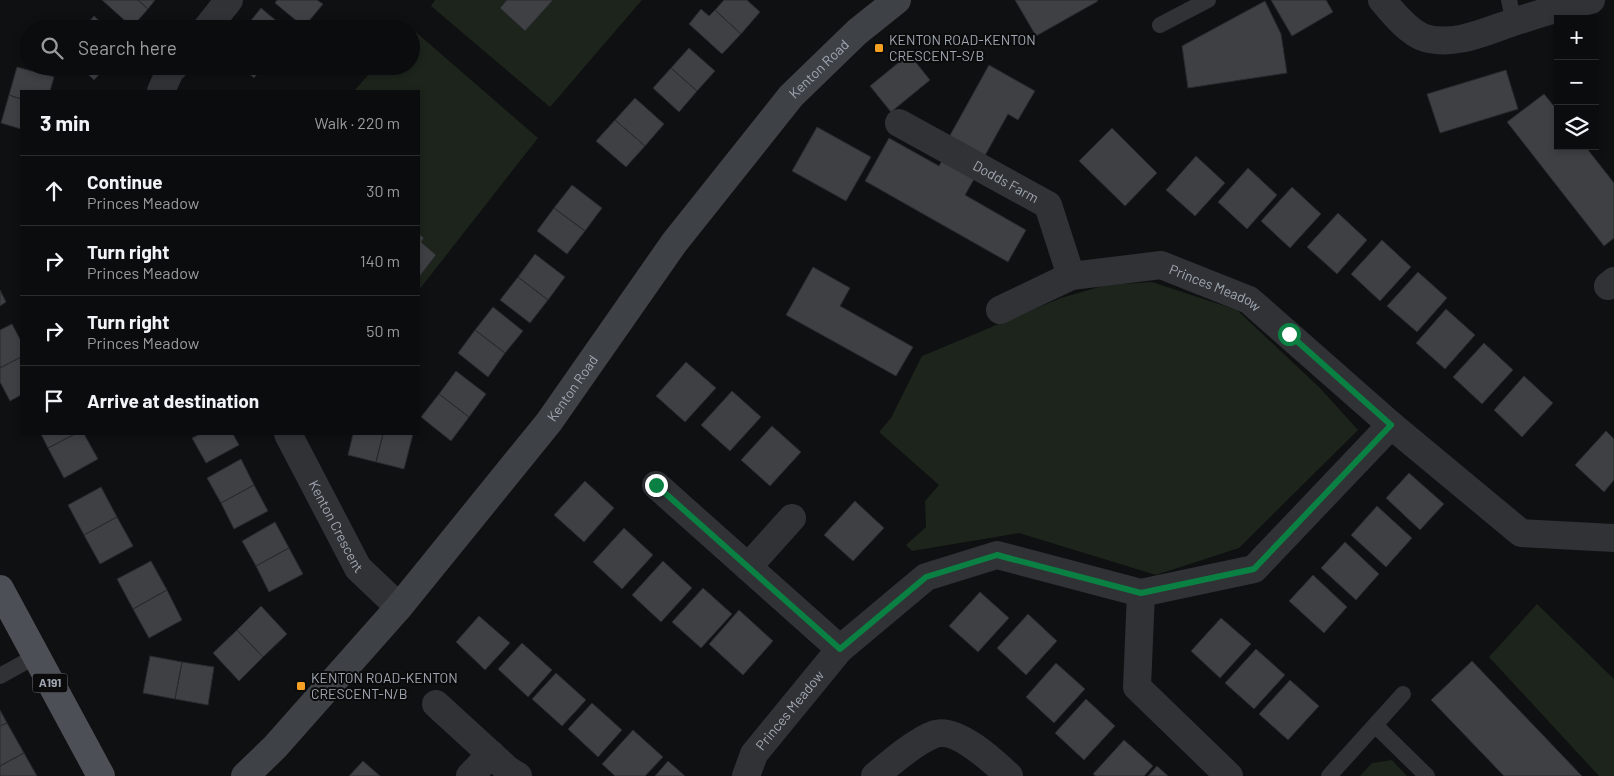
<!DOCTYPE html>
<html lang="en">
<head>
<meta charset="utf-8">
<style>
  :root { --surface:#0b0c0d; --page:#141516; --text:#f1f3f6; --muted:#9a9b9d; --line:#2b2c2e }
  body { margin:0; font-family:Barlow,sans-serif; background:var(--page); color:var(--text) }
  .controls { position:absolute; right:15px; top:15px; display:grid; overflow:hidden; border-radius:0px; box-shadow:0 2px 8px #0003 }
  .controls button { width:45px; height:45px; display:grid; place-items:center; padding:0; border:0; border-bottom:1px solid var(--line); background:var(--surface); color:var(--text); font:25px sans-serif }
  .stop { position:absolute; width:15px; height:15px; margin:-11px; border:4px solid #0b8043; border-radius:50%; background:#fff }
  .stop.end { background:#0b8043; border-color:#fff; box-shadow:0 1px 5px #0008 }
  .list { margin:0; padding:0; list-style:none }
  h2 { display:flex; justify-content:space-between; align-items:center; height:65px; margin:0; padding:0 20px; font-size:21px }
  h2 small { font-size:16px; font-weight:400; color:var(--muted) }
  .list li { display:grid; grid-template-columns:32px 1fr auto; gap:15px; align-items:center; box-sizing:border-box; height:70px; padding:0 20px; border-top:1px solid var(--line) }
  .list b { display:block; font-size:19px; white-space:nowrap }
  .list p { margin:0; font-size:16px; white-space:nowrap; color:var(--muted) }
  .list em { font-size:16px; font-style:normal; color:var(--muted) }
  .icon { flex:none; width:28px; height:28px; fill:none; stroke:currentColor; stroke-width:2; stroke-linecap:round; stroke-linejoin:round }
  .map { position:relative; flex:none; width:1614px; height:776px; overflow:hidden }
  .search { position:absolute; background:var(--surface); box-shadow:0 2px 8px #0003; left:20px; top:20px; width:400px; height:55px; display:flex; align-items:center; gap:12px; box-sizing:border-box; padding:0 18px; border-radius:28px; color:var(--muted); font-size:19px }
  .panel { position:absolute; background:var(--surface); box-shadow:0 2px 8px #0003; left:20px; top:90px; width:400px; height:345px; border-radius:0px }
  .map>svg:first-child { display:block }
</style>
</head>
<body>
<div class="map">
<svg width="1614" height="776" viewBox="0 0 1614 776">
  <rect width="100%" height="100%" fill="#0f1011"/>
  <path fill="#1c241c" d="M435,0h207l-92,107 -119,-101z
    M410,27l128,111 -119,152v-199h-65l22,-25h35v-37h-3z
    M1152,282l85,28 83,78 38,42 -119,118 -83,27 -137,-42 -107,18 -6,-6 20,-18 -1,-26 14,-16 -60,-53 12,-14 31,-62 139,-58 45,-13z
    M1537,604l77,75v97h-15l-110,-119z
    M1392,760l15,16h-47l12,-13z"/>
  <path fill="#3e4044" stroke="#292a2d" d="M102,0h36l10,9 -16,18z
    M138,0h17l-7,9z
    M277,0h40l6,4 -19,23 -29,-24z
    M507,0h46l-28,31 -25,-23z
    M724,0h23l13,12 -19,22 -26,-24z
    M1015,0h82l1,1 -62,35z
    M1271,0h55l7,12 -41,24z
    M1265,1l16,33 6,39 -99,15 -6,-42z
    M261,8l25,21h-42z
    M701,9l8,7 6,-6 26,24 -19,20 -33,-30z
    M94,16l14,13h-25z
    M689,48l26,23 -18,20 -26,-23z
    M909,54l21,26 -39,32 -21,-26z
    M989,65l46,26 -17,29 -10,-6 -25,45 -35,-20z
    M79,66h28l-13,14z
    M240,66h23l-9,12z
    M17,67l37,10 -4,14h-29v8l-12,-4z
    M671,68l26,23 -18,21 -26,-24z
    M1506,70l12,39 -78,24 -13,-39z
    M1544,94l14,17v35h27l29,37v55l-10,8 -97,-124z
    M9,95l12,4v30l-20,-6z
    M635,98l29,26 -19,22 -30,-26z
    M615,120l30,26 -19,21 -30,-26z
    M817,127l54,30 -25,44 -54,-30z
    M1112,128l45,45 -32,33 -46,-45z
    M889,138l50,28 7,-12 32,18 -13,23 61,35 -18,32 -143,-81z
    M1196,156l29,27 -30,33 -29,-26z
    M1248,168l29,27 -30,34 -29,-27z
    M572,185l30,23 -17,23 -31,-23z
    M1292,187l29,27 -31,34 -29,-27z
    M554,208l31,23 -18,23 -30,-23z
    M1338,213l29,27 -30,34 -30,-27z
    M419,234l5,4 -3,4 15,13 -17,22z
    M1382,240l29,27 -31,34 -29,-27z
    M535,254l30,23 -17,23 -30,-23z
    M813,267l37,21 -10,18 73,41 -17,29 -110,-61z
    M1418,272l29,26 -30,34 -30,-26z
    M518,277l30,23 -18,23 -30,-23z
    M0,290l6,12 -6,4z
    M493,307l30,24 -18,22 -30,-23z
    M1446,309l29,26 -30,34 -29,-26z
    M12,324l9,17v16l-21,11v-38z
    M475,330l30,23 -17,24 -30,-24z
    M1484,343l29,27 -31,34 -29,-27z
    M21,357v38l-11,6 -10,-19v-14z
    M686,362l30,26 -31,34 -29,-26z
    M456,371l30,23 -17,23 -30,-23z
    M1524,376l29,27 -31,34 -28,-27z
    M732,391l29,26 -31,34 -29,-26z
    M439,394l30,23 -18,24 -30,-24z
    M772,426l29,26 -31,34 -29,-26z
    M1606,431l8,8v41l-10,12 -29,-27z
    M41,434h34l-27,14z
    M75,434h9l14,25 -34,19 -16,-30z
    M200,434h33l6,11 -33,18 -14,-25z
    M353,434h30l-7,28 -28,-7z
    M383,434h30l-9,35 -28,-7z
    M241,459l13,26 -33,18 -14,-25z
    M1409,473l35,31 -24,26 -34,-32z
    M585,481l29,27 -30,34 -30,-27z
    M254,485l14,26 -34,18 -13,-26z
    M101,487l16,30 -33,18 -16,-30z
    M855,501l29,27 -31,33 -29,-26z
    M1377,506l35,32 -26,29 -35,-32z
    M117,517l16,29 -33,18 -16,-29z
    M275,522l14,26 -33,18 -14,-25z
    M624,528l29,27 -31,34 -29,-27z
    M1345,542l34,32 -23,26 -35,-32z
    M289,548l14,26 -34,18 -13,-26z
    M151,561l16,29 -34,19 -16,-30z
    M663,561l29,27 -31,34 -29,-27z
    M1313,575l34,32 -23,26 -35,-32z
    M703,588l29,26 -31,34 -29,-26z
    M167,590l15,30 -33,18 -16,-29z
    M980,592l29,26 -31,34 -29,-26z
    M261,606l26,28 -24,23 -26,-27z
    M739,610l34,31 -30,34 -34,-31z
    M1028,614l29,27 -31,34 -29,-27z
    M479,616l31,27 -25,27 -29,-28z
    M1221,618l30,26 -31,34 -29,-27z
    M237,630l26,27 -24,24 -26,-28z
    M522,643l30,27 -24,27 -30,-28z
    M1256,649l29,26 -31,34 -29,-26z
    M150,656l32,6 -7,37 -32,-6z
    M1472,661l110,115h-78l-73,-76z
    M182,662l32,5 -6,38 -33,-6z
    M1056,663l29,26 -31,34 -28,-26z
    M556,673l30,27 -24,26 -30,-27z
    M1290,680l29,26 -31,34 -29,-26z
    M1086,699l29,27 -31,34 -29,-27z
    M592,703l30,27 -24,27 -30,-28z
    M0,710l7,13 -7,3z
    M7,723l17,30 -24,13v-40z
    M633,730l30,27 -18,19h-30l-13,-12z
    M1124,740l29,26 -9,10h-48l-3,-2z
    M24,753l13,23h-37v-10z
    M363,761l17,15h-31z
    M668,761l17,15h-30z
    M1157,766l11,10h-20z"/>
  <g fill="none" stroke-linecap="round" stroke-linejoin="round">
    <path stroke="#303236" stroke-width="16" d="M1509,0l5,22
      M1160,25l48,-25
      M0,676l36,-20
      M1376,726l51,50
      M1329,776l74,-82"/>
    <g stroke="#303236" stroke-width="28">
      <path d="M1382,0c10,12 27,33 43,38 31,9 63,-8 92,-17 24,-8 49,-15 74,-21"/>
      <path d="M206,29l23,-29"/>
      <path d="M161,91l9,-20 5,-5"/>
      <path id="s1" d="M899,123l149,82 23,71"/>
      <path d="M1608,286l6,-5"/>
      <path id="s2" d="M1000,310l71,-34 90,-11 88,35 142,125 130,108 93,5"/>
      <path id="s3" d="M288,434l70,134 41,39"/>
      <path d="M656,485l184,164"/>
      <path d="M748,567l44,-49"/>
      <path d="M1141,593l-4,94 92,89"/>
      <path d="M436,704l72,66 10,6"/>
      <path d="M470,776l21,-22"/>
      <path id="s4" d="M746,776l8,-22 86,-105 86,-72 71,-22 144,38 113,-24 137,-144"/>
      <path d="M875,776c14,-12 42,-36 60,-42 22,-7 59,28 74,42"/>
    </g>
    <path stroke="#3e4146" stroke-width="28" id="s5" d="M245,776l30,-29 124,-140 150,-185 125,-179 117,-147 66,-64 40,-32"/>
    <path stroke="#4c4f55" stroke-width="28" d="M0,589l101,187"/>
  </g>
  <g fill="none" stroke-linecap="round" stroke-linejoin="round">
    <path stroke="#0b8043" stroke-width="6" d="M656,485l184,164 86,-72 71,-22 144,38 113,-24 137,-144 -102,-91"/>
  </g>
  <g fill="#f5a023" stroke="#0b0b0c" stroke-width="2">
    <rect x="874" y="43" width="10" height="10" rx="2.5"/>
    <rect x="296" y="681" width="10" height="10" rx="2.5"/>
  </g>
  <g text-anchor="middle" stroke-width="4" stroke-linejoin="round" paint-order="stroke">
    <rect fill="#0b0b0c" stroke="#737880" stroke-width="1" x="32.5" y="673.5" width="35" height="19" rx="4"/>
    <g font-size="12" font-weight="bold" fill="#a0a7b2">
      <text x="50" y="687">A191</text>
    </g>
    <g font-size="14" fill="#a0a7b2" stroke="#0b0b0c" text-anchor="start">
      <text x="889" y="45">KENTON ROAD-KENTON<tspan x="889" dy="16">CRESCENT-S/B</tspan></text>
      <text x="311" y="683">KENTON ROAD-KENTON<tspan x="311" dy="16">CRESCENT-N/B</tspan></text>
    </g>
    <g font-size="14" fill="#a0a7b2" stroke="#0b0b0c">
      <text dy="5" stroke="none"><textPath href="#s5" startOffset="912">Kenton Road</textPath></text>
      <text dy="5" stroke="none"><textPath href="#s1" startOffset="122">Dodds Farm</textPath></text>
      <text dy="5" stroke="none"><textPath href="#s2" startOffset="228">Princes Meadow</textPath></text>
      <text dy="5" stroke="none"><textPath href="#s5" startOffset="508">Kenton Road</textPath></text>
      <text dy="5" stroke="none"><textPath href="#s3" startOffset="104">Kenton Crescent</textPath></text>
      <text dy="5" stroke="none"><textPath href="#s4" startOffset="80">Princes Meadow</textPath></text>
    </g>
  </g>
</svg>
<div class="controls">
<button>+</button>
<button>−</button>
<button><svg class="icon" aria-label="layers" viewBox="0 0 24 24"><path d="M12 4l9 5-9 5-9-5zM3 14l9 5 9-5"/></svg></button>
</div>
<div class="stop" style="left:1289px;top:334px"></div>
<div class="stop end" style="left:656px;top:485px"></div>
<div class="search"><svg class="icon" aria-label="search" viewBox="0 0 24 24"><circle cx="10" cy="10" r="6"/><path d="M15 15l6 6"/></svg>Search here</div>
<section class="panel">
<h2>3 min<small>Walk · 220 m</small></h2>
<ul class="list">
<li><svg class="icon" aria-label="ahead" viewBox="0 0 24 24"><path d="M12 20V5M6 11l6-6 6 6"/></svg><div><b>Continue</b><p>Princes Meadow</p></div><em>30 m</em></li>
<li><svg class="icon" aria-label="right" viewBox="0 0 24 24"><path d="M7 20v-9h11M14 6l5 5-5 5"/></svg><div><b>Turn right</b><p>Princes Meadow</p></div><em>140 m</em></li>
<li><svg class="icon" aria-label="right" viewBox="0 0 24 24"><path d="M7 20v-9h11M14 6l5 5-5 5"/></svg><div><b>Turn right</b><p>Princes Meadow</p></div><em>50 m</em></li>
<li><svg class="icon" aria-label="arrive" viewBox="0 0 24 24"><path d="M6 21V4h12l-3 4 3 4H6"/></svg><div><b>Arrive at destination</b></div></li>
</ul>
</section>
</div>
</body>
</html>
